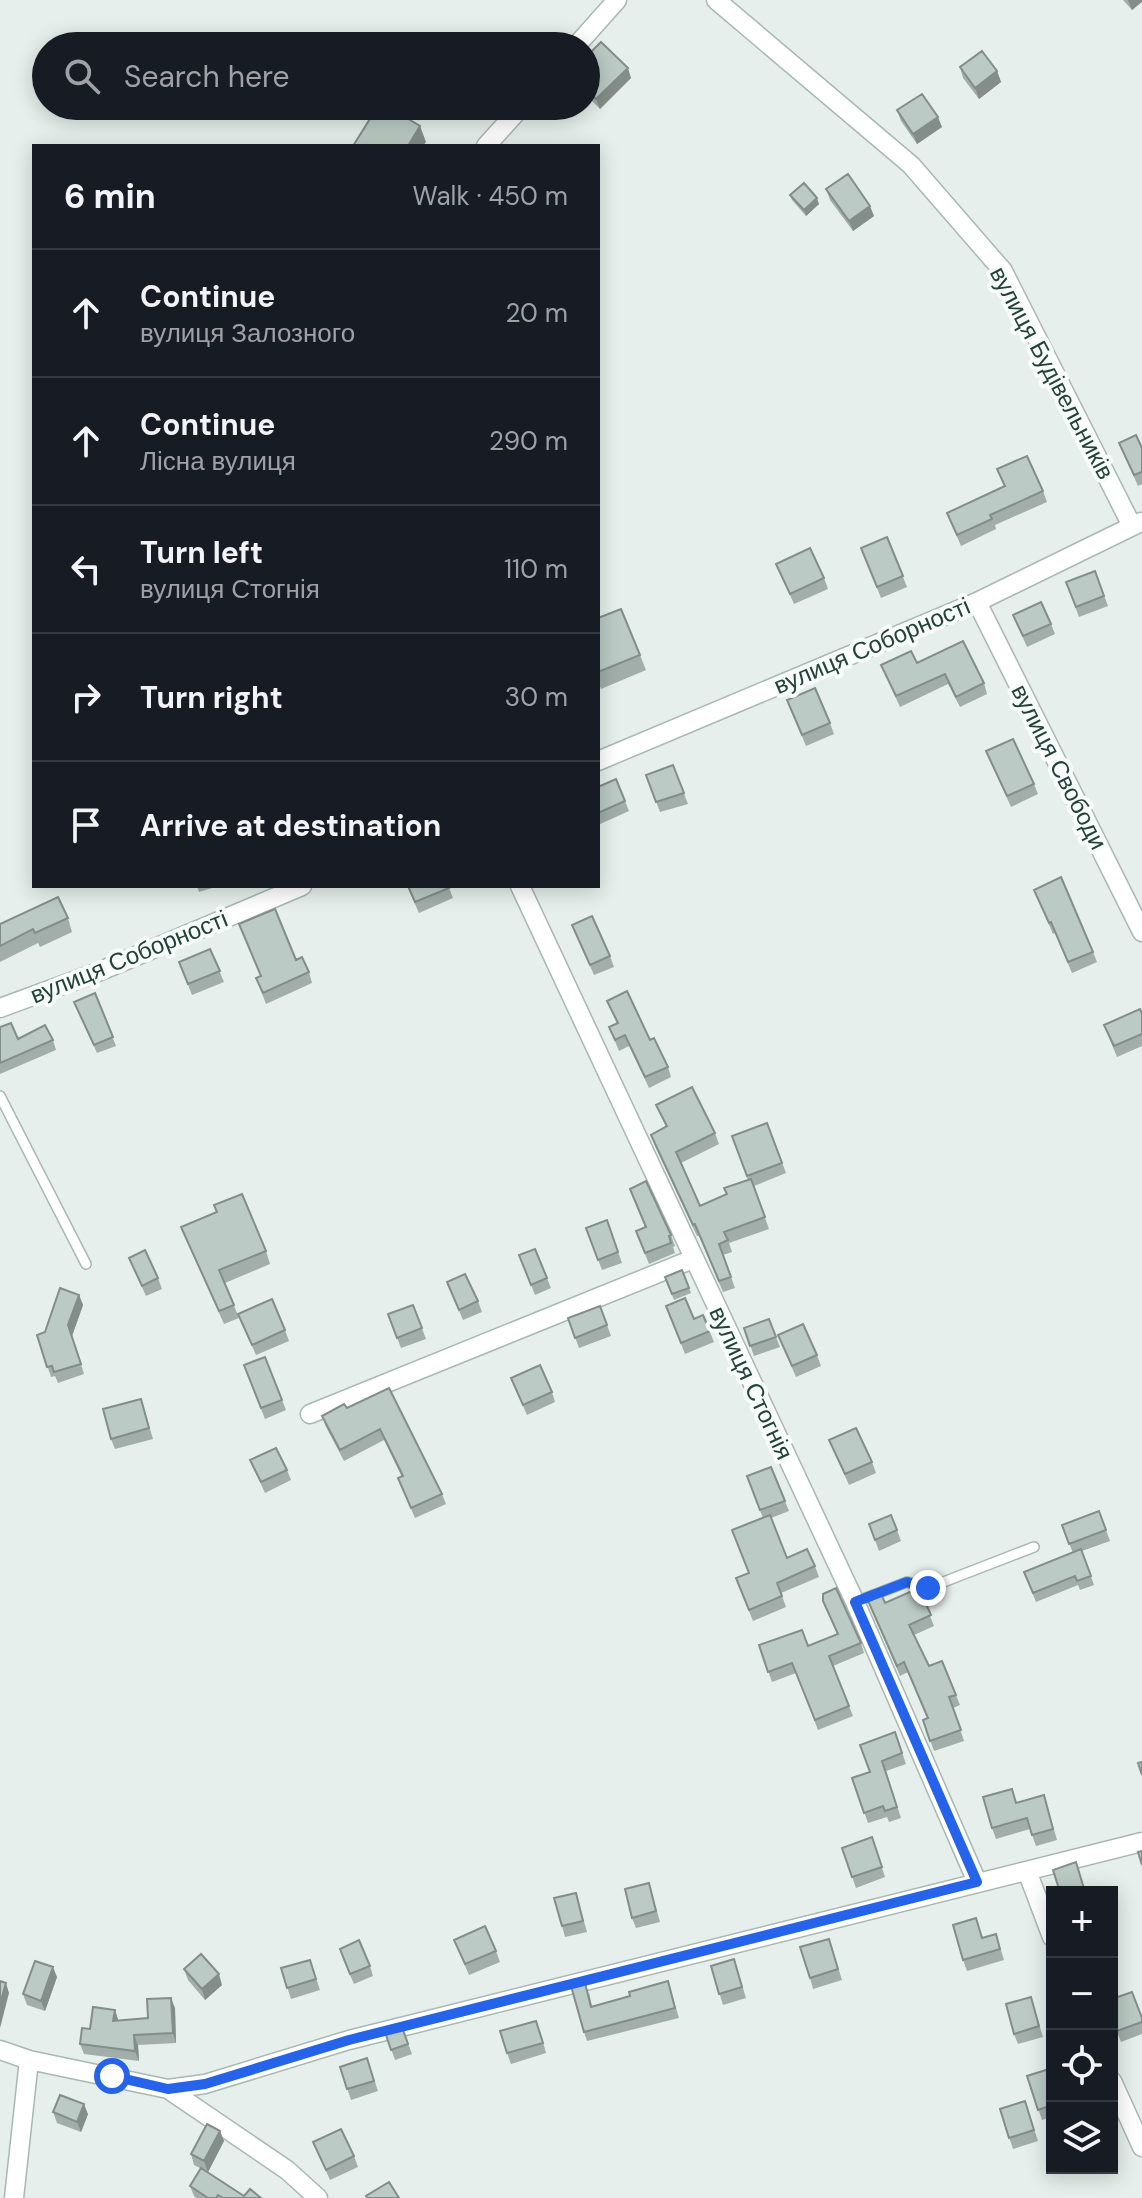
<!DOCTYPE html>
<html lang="en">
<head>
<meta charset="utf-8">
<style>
  :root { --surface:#171b24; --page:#242831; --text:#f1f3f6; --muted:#9ea1a6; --line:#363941 }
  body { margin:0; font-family:"DM Sans",sans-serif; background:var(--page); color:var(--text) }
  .controls { position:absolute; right:24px; bottom:24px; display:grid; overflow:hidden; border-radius:0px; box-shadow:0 4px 20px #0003 }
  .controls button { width:72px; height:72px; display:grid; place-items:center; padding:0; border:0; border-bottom:2px solid var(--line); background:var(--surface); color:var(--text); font:40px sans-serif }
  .stop { position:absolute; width:24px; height:24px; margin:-18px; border:6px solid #2563eb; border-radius:50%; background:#fff }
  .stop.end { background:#2563eb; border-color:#fff; box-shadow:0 2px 8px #0008 }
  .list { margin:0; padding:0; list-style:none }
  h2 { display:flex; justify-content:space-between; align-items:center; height:104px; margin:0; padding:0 32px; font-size:34px }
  h2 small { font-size:26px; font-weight:400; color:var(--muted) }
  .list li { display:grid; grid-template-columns:52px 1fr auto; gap:24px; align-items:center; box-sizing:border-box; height:128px; padding:0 32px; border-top:2px solid var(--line) }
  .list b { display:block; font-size:30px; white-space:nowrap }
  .list p { margin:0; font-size:26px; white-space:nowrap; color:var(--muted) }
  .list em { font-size:26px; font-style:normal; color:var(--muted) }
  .icon { flex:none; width:44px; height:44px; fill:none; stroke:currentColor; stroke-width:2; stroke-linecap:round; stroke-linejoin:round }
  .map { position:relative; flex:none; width:1142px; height:2198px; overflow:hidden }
  .search { position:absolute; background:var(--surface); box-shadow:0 4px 20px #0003; left:32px; top:32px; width:568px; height:88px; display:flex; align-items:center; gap:20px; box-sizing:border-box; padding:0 28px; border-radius:44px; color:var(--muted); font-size:30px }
  .panel { position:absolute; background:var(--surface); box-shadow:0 4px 20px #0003; left:32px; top:144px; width:568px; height:744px; border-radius:0px }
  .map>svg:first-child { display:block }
</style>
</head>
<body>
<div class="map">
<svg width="1142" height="2198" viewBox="0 0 1142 2198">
  <rect width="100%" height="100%" fill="#e6efeb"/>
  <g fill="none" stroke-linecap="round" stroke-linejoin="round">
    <defs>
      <path id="lane" d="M0,1096l86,168
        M855,1602l52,-20 21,6 106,-41"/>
      <path id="street" d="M716,0l195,165 92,106 129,255
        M576,46l41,-46
        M486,146l36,-40
        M977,602l165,330
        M598,761l379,-159 164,-80
        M520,886l335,716 122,280
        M0,1008l98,-36 204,-86
        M310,1414l383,-155
        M1027,1871l25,66
        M0,2050l29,10 139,29 119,81 31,28
        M1112,2081l30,66
        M168,2089l37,-5 144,-44 793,-198
        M14,2198l15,-138"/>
    </defs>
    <use href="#lane" stroke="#a8b8b2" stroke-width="12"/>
    <use href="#street" stroke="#a8b8b2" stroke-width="21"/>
    <use href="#lane" stroke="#fff" stroke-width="9"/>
    <use href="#street" stroke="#fff" stroke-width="18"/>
  </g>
  <path fill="#a1aea9" d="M1123,0h19l-10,10z
    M586,57l45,21 -31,31 -14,-14z
    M960,67l37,4 4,11 -22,17 -16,-21z
    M897,110l45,17 -25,17 -16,-23z
    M826,189l48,27 -21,15 -23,-31z
    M790,195l29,9 -13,12 -14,-16z
    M1119,443l23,5v36l-4,2z
    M997,469l46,22 4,11 -52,23 1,4 -35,17 -14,-33 57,-27z
    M887,537l20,50 -26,11 -20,-50z
    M776,564l48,14 4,11 -34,15z
    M1095,571l13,35 -29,11 -13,-35z
    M1013,615l38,9 4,10 -28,13z
    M598,618l42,37 6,15 -45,19 -3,-8z
    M917,663l67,20 3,11 -27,13 -12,-23 -48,23 -19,-42z
    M787,700l43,23 4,11 -28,12z
    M986,751l48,33 4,10 -27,13z
    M673,765l15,39 -28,8 -14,-37z
    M598,787l27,14 4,10 -31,14z
    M197,886h22l-20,6z
    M407,886l42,2 4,10 -34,15z
    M1034,890l59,62 4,10 -25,11 -17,-40 -2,1z
    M68,918l4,14 -32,15 -2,-4 -38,19v-38z
    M572,925l38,31 4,11 -20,8z
    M210,949l14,33 -32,13 -13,-33z
    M296,960l13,12 3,11 -46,21 -10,-26z
    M95,993l21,53 -19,7 -23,-51z
    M607,1001l43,39 18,27 3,10 -22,11 -20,-42 -10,5 -10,-24 8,-4z
    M1142,1014v32l-25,11 -13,-32z
    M0,1027l18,12 35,1 3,10 -56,24z
    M656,1105l59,28 4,11 -38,19 19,43 27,-12 21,-14 -16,-44 35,-13 19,50 -32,13 15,43 -40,14 3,9 -9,3 12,33 -12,4 -24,-56h-2l-42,-90 -4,-11 15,-8z
    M630,1189l41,46 4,11 -2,1 2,6 -26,11 -13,-33 9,-4z
    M607,1220l15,43 -20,7 -16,-42z
    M181,1227l85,24 4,13 -45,19 14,35 -15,6z
    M535,1249l16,39 -16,7 -16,-40z
    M129,1258l29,20 4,11 -16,7z
    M682,1270l9,23 -17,7 -9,-23z
    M447,1282l31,19 4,11 -19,8z
    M79,1295l4,10 -11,31 12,38 -26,9 -3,-7 -4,1 -14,-42 8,-3z
    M413,1305l13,34 -25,9 -13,-34z
    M600,1306l11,30 -32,12 -11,-30z
    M666,1306l28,13 9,-4 11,27 -29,12z
    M238,1314l47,16 4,11 -33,14z
    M769,1319l11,28 -26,9 -10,-28z
    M778,1335l39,20 4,11 -25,11z
    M265,1357l21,53 -21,9 -21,-54z
    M511,1378l41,14 3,10 -28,13z
    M389,1388l53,106 4,10 -31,14 -17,-40 4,-1 -18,-37 -40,21 -18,-34 -4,-11 25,-8z
    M141,1399l12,40 -38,10 -4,-10z
    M829,1440l43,22 4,11 -27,12z
    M250,1460l37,10 4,10 -26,13z
    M771,1467l18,44 -18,7 16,40 28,8 4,11 -38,16 5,14 -33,14 -13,-32 9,-16 14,-55 -16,-42z
    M1099,1511l11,30 -28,10 12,34 -14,5 -2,-5 -42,17 -12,-30 49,-19 -11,-28z
    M869,1524l28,6 4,11 -22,10z
    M919,1588l15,38 -20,9 15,31 27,29 4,10 -7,3 11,33 -30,10 -11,-31 4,-2 -19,-46 -8,4 -35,-82 20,9z
    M823,1601l38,42 3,10 -31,13 20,50 -35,14 -22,-57 -24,9 -13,-37 49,1 29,-12z
    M895,1732l11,32 -20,7 15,47 -12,4 -2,-5 -19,6 -16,-45 18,-6z
    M1017,1802l30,3 10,35 -21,6 -6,-17 -34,10 -4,-11z
    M872,1837l13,40 -29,11 -14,-40z
    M649,1883l11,39 -24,6 -4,-10z
    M576,1893l11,39 -22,5 -3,-11z
    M996,1934l8,26 -37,11 -4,-11z
    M829,1939l13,41 -29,9 -3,-11z
    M454,1940l42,11 4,11 -31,13z
    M343,1959l27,7 3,10 -19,8z
    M734,1959l12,39 -23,7 -12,-39z
    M310,1960l10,30 -29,9 -10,-31z
    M184,1969l38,16 -17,15 -17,-20z
    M57,1977l-12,34 -18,-6 -4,-11z
    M668,1981l11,37 -92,23 -3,-9 5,-40 3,14 38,-10z
    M175,2008l1,35 -38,2 1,16 -55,-7 -4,-10 10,-15 25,-19 3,11 30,-3z
    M1034,2008l9,29 -25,7 -4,-10z
    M1142,2018v16l-21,8 -9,-23z
    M402,2027l10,27 -17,6 -10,-28z
    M540,2031l6,22 -35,11 -4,-11z
    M367,2058l11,33 -27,9 -11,-33z
    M1052,2068v49l-10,3 -15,-44z
    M1025,2101l13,40 -25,8 -13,-40z
    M53,2112l35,2 -7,18 -24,-9z
    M220,2131l4,10 -16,31 -14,-7 -3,-11z
    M313,2142l41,14 4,11 -28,13z
    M190,2186l54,10 17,2h-65l-2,-2z"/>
  <path fill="#838d89" d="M1128,0h14v2l-10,8z
    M628,68l3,10 -31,31 -4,-10z
    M997,71l4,11 -22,17 -4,-11z
    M938,117l4,10 -25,17 -4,-10z
    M420,126l6,16 -3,4h-15z
    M817,198l2,6 -13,12 -2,-6z
    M870,206l4,10 -21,15 -4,-10z
    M79,1295l4,10 -11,31 12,38 -16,-49z
    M53,1967l4,10 -12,34 -4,-10z
    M219,1974l3,11 -17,15 -3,-11z
    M6,1983l3,10 -9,35v-24z
    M171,1998l4,10 1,35 -3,-10z
    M115,2010l3,9 -1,12 -4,-10z
    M134,2035l4,10 1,16 -4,-10z
    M84,2104l4,10 -7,18 -4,-10z
    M220,2131l4,10 -16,31 -4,-11z"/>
  <path fill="#bbcac4" stroke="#838d89" stroke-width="2" d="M601,42l27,26 -32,31 -10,-11v-31z
    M982,51l15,20 -22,17 -15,-21z
    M922,94l16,23 -25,17 -16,-24z
    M378,106h9l33,20 -12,20h-55z
    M848,174l22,32 -21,15 -23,-32z
    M804,183l13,15 -13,12 -14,-15z
    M1136,435l6,13v24l-8,3 -15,-32z
    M1027,456l16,35 -53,24 2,4 -35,16 -10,-22 58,-27 -8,-17z
    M887,537l16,39 -26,11 -16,-39z
    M810,548l14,30 -34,16 -14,-30z
    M1095,571l9,25 -28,11 -10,-25z
    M1041,602l10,22 -28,12 -10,-21z
    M621,609l19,46 -42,17v-54z
    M963,641l21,42 -28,14 -11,-23 -49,22 -15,-31 30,-14 6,12z
    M815,688l15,35 -28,12 -15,-35z
    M1013,739l21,45 -27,12 -21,-45z
    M673,765l11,28 -28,9 -10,-27z
    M616,779l9,22 -27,12v-26z
    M1061,877l32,75 -25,10 -17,-40 -2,1 -15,-33z
    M408,886h40l1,2 -34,14z
    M58,897l10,21 -33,15 -2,-4 -33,17v-22z
    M275,909l21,51 6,-3 7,15 -46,21 -7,-15 5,-2 -22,-52z
    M592,916l18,40 -20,9 -18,-40z
    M210,949l10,22 -32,13 -9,-22z
    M627,991l23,49 4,-2 14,29 -23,10 -20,-42 -10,5 -6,-13 9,-4 -11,-22z
    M95,993l18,44 -19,8 -20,-43z
    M1140,1009l2,5v20l-28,12 -10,-21z
    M11,1023l7,16 27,-14 8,15 -53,23v-36z
    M692,1087l23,46 -39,19 24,54 27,-12 -3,-6 27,-9 14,38 -41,15 4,8 -9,4 12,33 -12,4 -24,-57 -2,1 -42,-90 16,-9 -11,-21z
    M767,1123l15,40 -35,13 -15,-40z
    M646,1181l25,54 -2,1 2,7 -26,10 -9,-22 10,-4 -16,-38z
    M242,1194l24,57 -47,19 15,35 -15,6 -38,-84 36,-15 -3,-7z
    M607,1220l11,32 -20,8 -12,-32z
    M535,1249l12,29 -16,7 -12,-30z
    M145,1250l13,28 -16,8 -13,-28z
    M682,1270l7,18 -17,6 -7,-17z
    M465,1274l13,27 -19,9 -12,-28z
    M60,1288l19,7 -11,30 13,39 -27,8 -2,-6 -5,1 -10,-32 8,-3z
    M685,1298l9,21 9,-4 7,16 -29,12 -15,-37z
    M272,1299l13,31 -33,15 -14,-31z
    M413,1305l9,23 -25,10 -9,-24z
    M600,1306l7,19 -32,13 -7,-20z
    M769,1319l7,18 -26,9 -6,-18z
    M803,1324l14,31 -25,11 -14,-31z
    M265,1357l17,43 -21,8 -17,-43z
    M540,1365l12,27 -29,13 -12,-27z
    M389,1388l53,106 -31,14 -13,-30 5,-2 -23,-47 -40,21 -18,-34 22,-12 3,4z
    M141,1399l8,29 -38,11 -8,-30z
    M856,1428l16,34 -27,12 -16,-34z
    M276,1448l11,22 -26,12 -11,-22z
    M771,1467l14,34 -25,9 -13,-34z
    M1099,1511l7,19 -37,14 -7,-19z
    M770,1515l17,43 20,-9 8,17 -38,17 5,13 -33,14 -13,-32 13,-5 -17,-43z
    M891,1515l6,15 -22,10 -6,-16z
    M1081,1549l10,27 -14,5 -2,-5 -42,17 -9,-21z
    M836,1588l25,55 -32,13 20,50 -34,14 -23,-57 -24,9 -9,-27 43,-15 6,16 30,-12 -15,-33v-7z
    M919,1588l12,27 -22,10 20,41 13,-5 14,34 -7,2 12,33 -31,11 -7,-21 5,-2 -24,-56 -7,4 -32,-72 14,-5 6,14z
    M895,1732l7,21 -20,8 15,46 -12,4 -2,-5 -19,7 -12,-35 18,-6 -10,-27z
    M1142,1762v13l-4,-12z
    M1012,1789l4,14 28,-8 9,34 -21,6 -5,-17 -35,10 -9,-31z
    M872,1837l10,30 -30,10 -10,-29z
    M1142,1851v14l-4,-13z
    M1076,1862l9,30h-25l-7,-22z
    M649,1883l7,28 -24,7 -7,-29z
    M576,1893l7,28 -21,5 -8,-28z
    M976,1918l6,20 14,-4 4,15 -37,11 -10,-35z
    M485,1926l11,25 -31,13 -11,-24z
    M829,1939l9,30 -28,9 -10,-31z
    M359,1940l11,26 -20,8 -10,-25z
    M201,1954l18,20 -17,15 -18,-20z
    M734,1959l8,28 -23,7 -8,-28z
    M310,1960l6,19 -29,9 -6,-20z
    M35,1961l18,6 -12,34 -18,-7z
    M0,1981l6,2 -6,21z
    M668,1981l7,27 -91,24 -13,-46 14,-3 6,24 39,-11 -1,-4z
    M1132,1992l10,26v4l-25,9 -5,-13v-19z
    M1031,1997l8,29 -25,8 -8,-30z
    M171,1998l2,35 -39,2 1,16 -55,-7 2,-16 8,1 3,-22 22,3 -2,11 35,-3 -1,-19z
    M536,2021l7,22 -36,10 -7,-22z
    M402,2027l6,17 -17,6 -6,-18z
    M367,2058l7,23 -27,8 -7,-22z
    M1052,2068v37l-14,5 -11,-34z
    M60,2095l24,9 -7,18 -24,-10z
    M1025,2101l9,29 -25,8 -9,-29z
    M207,2124l13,7 -16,30 -13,-7z
    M341,2129l13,27 -28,14 -13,-28z
    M201,2168l43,28 6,-7 11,9h-38l-5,-3 -2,3h-8l-18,-12z
    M389,2182l10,16h-32l-1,-2z"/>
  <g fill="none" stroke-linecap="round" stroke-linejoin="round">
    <path stroke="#2563eb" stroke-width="10" d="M112,2076l56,13 37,-5 144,-44 628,-158 -122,-280 52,-20 21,6"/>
  </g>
  <g text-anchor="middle" stroke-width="8" stroke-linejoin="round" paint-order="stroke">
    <g font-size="24" fill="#24423a" stroke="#f7fbf9">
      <text transform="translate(1052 373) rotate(62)" y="8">вулиця Будівельників</text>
      <text transform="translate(872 646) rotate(-23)" y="8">вулиця Соборності</text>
      <text transform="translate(1059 767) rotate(63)" y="8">вулиця Свободи</text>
      <text transform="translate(129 957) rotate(-22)" y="8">вулиця Соборності</text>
      <text transform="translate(751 1383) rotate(65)" y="8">вулиця Стогнія</text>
    </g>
  </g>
</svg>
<div class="controls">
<button>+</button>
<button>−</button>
<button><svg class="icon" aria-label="locate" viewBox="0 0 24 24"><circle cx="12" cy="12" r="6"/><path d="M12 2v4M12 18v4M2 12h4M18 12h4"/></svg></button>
<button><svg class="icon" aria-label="layers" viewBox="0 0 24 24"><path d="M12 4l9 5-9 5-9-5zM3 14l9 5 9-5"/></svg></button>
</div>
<div class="stop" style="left:112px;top:2076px"></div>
<div class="stop end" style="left:928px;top:1588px"></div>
<div class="search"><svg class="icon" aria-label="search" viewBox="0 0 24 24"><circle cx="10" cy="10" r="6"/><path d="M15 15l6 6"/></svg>Search here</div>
<section class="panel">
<h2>6 min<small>Walk · 450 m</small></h2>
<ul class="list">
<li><svg class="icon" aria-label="ahead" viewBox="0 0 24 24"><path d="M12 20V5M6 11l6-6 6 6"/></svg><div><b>Continue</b><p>вулиця Залозного</p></div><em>20 m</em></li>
<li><svg class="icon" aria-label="ahead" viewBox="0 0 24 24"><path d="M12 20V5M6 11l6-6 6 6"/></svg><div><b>Continue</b><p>Лісна вулиця</p></div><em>290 m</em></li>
<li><svg class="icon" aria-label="left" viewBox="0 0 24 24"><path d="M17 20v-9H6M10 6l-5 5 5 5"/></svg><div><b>Turn left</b><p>вулиця Стогнія</p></div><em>110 m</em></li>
<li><svg class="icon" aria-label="right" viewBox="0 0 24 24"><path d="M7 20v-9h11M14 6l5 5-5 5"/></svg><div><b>Turn right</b></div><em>30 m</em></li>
<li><svg class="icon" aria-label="arrive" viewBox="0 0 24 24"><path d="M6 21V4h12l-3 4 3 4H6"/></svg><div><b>Arrive at destination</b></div></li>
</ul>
</section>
</div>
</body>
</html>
